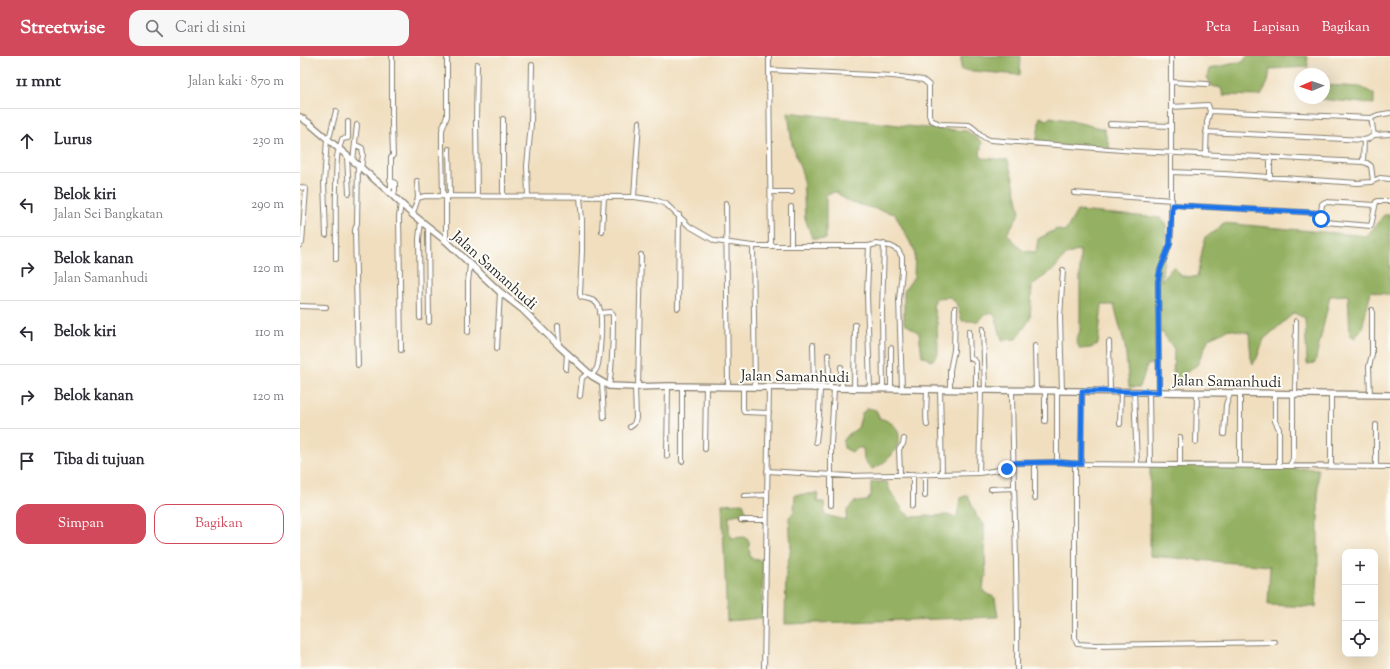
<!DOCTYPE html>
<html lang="id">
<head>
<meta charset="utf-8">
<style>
  :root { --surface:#fff; --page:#f7f7f7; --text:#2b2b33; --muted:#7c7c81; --line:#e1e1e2; --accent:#d1495b }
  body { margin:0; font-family:"Sorts Mill Goudy",serif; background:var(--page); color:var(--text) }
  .controls { position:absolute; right:12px; bottom:12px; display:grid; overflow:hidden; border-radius:8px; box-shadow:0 4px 16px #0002 }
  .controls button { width:36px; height:36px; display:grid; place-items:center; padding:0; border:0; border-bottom:1px solid var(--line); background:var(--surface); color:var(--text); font:20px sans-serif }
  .compass { position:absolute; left:994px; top:12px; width:36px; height:36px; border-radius:50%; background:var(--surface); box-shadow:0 4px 16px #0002; rotate:268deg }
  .stop { position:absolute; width:12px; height:12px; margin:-9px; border:3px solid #1a73e8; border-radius:50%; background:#fff }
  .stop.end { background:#1a73e8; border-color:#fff; box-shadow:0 1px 4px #0008 }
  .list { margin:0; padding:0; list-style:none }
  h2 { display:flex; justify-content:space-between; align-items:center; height:52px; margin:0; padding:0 16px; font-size:17px }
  h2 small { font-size:13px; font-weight:400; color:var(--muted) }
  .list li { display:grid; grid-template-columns:26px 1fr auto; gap:12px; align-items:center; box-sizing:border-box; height:64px; padding:0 16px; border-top:1px solid var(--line) }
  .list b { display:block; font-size:15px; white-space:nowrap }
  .list p { margin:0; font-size:13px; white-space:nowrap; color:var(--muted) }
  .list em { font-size:13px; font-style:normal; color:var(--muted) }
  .actions { display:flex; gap:8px; padding:12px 16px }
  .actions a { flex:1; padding:9px 0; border:1px solid var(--accent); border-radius:12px; text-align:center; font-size:14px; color:var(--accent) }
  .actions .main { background:var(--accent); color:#fff }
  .icon { flex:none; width:22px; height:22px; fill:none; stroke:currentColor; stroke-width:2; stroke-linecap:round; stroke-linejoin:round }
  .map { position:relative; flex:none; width:1090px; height:613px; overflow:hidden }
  header { display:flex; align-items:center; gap:24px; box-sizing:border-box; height:56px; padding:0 20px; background:var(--accent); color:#fff }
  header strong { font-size:19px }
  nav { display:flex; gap:22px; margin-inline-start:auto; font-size:14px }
  .search { width:280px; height:36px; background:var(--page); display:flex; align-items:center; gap:10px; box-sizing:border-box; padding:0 14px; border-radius:12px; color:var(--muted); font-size:15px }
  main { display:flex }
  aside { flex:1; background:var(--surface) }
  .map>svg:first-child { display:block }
</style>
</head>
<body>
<header>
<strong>Streetwise</strong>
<div class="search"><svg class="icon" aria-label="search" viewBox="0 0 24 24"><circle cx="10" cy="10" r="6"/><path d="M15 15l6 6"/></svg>Cari di sini</div>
<nav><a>Peta</a><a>Lapisan</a><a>Bagikan</a></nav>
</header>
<main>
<aside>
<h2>11 mnt<small>Jalan kaki · 870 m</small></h2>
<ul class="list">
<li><svg class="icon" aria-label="ahead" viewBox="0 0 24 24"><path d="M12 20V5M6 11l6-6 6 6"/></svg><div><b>Lurus</b></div><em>230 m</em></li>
<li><svg class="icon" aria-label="left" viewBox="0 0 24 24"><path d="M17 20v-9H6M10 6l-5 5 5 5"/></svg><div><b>Belok kiri</b><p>Jalan Sei Bangkatan</p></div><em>290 m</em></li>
<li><svg class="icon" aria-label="right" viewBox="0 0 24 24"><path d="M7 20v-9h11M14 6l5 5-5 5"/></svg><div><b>Belok kanan</b><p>Jalan Samanhudi</p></div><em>120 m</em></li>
<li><svg class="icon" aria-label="left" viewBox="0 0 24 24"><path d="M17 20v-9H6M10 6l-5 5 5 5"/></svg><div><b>Belok kiri</b></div><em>110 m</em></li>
<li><svg class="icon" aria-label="right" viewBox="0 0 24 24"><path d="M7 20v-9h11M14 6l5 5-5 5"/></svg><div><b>Belok kanan</b></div><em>120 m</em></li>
<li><svg class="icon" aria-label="arrive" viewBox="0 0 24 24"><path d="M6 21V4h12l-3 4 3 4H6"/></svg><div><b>Tiba di tujuan</b></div></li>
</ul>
<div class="actions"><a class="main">Simpan</a><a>Bagikan</a></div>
</aside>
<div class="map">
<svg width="1090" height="613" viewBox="0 0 1090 613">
  <rect width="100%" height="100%" fill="#fdfcf7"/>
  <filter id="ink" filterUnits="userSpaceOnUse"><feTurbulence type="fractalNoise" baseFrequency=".025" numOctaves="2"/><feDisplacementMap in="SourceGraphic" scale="8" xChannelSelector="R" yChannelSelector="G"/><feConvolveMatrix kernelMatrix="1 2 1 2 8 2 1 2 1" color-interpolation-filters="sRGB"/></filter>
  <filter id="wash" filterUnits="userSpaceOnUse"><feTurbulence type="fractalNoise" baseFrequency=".012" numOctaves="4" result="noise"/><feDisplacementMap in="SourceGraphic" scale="16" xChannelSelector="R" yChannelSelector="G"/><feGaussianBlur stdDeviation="0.9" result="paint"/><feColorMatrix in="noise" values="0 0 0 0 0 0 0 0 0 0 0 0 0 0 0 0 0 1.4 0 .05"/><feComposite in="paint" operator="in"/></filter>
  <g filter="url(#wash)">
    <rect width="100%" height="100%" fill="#f0debe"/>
    <path fill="#94b062" stroke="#58663f" d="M661,0h60l-1,19 -59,-5z
      M947,0h60l1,11 -38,2 -2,13 -7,14 -38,-1 -2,-7 -9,-2 -5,-9 2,-8 35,-8z
      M1024,29l37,2 13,7v10l-66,-6h16z
      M488,56l127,15 52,4 15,11 -2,12 2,4 26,2 5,19 7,33 -13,22 16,17 13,1 2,-13 19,-10 8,3 12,-21 84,7 5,6v15l-5,42 13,-15 7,10 16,1 8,-40 11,-6 7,-8 144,13 17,-21h6v80l-19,-4 -9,37 -7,10 -5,-3 -2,-40 -18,1 -15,67 -8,1 -2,-46 -11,-5 -30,26 -7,19 -4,6 -2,-6 -2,-25 -20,-4 -20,9 -12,27 -13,9 -3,11h-6l-2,-9 1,-27 -12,-17 -7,2 1,30 -9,1 -7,22h-11l-4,-41 -11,-41h-12l-4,39 -7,4 -11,1 -4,-8 4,-10v-81l-14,5 -13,15 -21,15 -2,34 -14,20 -14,1 -6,-22 -4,-6 -5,2 -9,7h-16l-6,-18 -6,-6 -14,1 -3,8 4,16 1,32 -6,7 -10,-5 -3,-23 -15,-10v-32l10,-14 1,-25 -20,-38 -46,-12 -13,-10 -10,2v45l-14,-1 -7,-20 -2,-42 -11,-32z
      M740,61l7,3 3,-3 18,3 36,9 6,20 -74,-5z
      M568,352l8,2 3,8c36,9 17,42 -7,51l-8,-9 -1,-12h-5l-6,4 -8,-4 -1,-7 6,-7 9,-6 4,-15z
      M850,408l168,5v105l-2,33 -48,-2 2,-39 -120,-10z
      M571,426h16l3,9 14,21 8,5 36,-2 9,2 3,-19 8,-3 9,22 7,7 2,53 -2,2 -1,12 12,7 3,19 -213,7 1,-53 5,-23 -2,-31 5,-5 1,-17 23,-2 -1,9h7l1,13 21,5 1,-9 7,-9 13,-1 4,-6z
      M443,447l4,11v4h-3l-5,-4 -10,2v16l3,6 12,-1 5,4 1,16 3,2 10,2 -1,57 -35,3 -5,-117z"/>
  </g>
  <g filter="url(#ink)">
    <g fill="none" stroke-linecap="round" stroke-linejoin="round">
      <defs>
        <path id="street" d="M469,0v14l124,6 30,4 6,5v30l2,5 9,4 29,1c8,4 12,13 21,15l145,11 228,11 1,-22
          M177,8l-1,58 1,73
          M469,14l2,176
          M871,26l36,2
          M871,51l37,-2 2,6
          M1071,62l3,17
          M203,63v77
          M810,68l61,2
          M906,76l158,8 4,-1 6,-4 16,-1
          M56,89l6,3 1,6 -2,15
          M149,93l1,46
          M906,98l1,-32 3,-11 161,7 7,-3 12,-2
          M47,101l2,36
          M53,105l4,-36
          M1063,106l4,1 4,3 2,15
          M58,109l-1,58 -2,7 3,135
          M871,116l53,2 134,9 13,-1 9,-4 10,1
          M970,122v-21
          M90,124l5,3v8l-2,4
          M117,125l1,17
          M0,131l6,2 -4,54 -2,2
          M88,135l3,-4v-29l2,-3 -1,-30v-69
          M471,136h21
          M774,137l98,7
          M143,139l-1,-46v-19l5,-14v-59
          M228,140l-1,-30 4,-42 1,-59
          M280,141l2,23v31l-2,43 1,3c7,2 13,2 17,8 6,8 2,53 -1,63 -1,2 -4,5 -5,8
          M334,141l5,-75
          M426,147l2,184
          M872,149l149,8 1,-9 3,-2 50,3
          M1021,157v7l4,2 46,4 5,-24 2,-1h12
          M112,158l2,-4 4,-12 7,-2 209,1 21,3 11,4 23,22 26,15 38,5h116l7,-2 14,2 8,4 4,7v14l-3,29 3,89
          M128,171l1,95
          M302,175l2,-34
          M26,179l-2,-52 3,-44 3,-4 6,-24
          M146,185v-46
          M453,190l2,141
          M491,190v-39
          M569,190l-2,48 3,95
          M36,203c0,-34 -1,-68 1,-102 1,-8 4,-12 5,-18l6,-1v-16
          M0,250l26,1
          M378,252l1,-93
          M300,257l11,-1 2,2c0,24 0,48 -4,72
          M120,262l-1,-79 2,-18
          M258,270l1,20
          M683,273l2,61
          M669,275l1,27 4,2 2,2v27
          M168,276v-50l2,-17
          M809,286l1,49
          M513,289l1,44
          M735,290l1,44
          M197,292l3,-56
          M101,294l-2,-133 2,-14
          M528,299l2,33
          M541,311l1,22
          M266,313l1,-16
          M302,326l2,36
          M338,331l3,-132
          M443,331v21l1,4 25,1
          M554,333l1,-64
          M583,333l-1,-77 2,-68
          M591,333v-41
          M640,333l2,84
          M650,333v-19l4,-20 1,-42
          M712,334c1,93 6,186 5,279
          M745,334v31
          M757,334v72
          M762,335l-2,-74 3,-47
          M834,335l3,73
          M849,336l1,72
          M859,336l-1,-111 2,-11 10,-26 1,-14v-174
          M940,338v71
          M975,338v27l4,8v36
          M1031,338v72
          M995,339l1,-74
          M1070,339l-1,-28 3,-13v-44
          M280,340l2,-18 6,-5
          M820,368l1,-33
          M627,369c-2,-8 0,-26 0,-36
          M1076,369v42
          M330,371l4,-3 2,-6 -1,-31
          M924,378l2,-29 4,-12
          M880,381v27
          M516,386l3,-26 1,-28
          M896,386l1,-49
          M405,393l1,-62
          M367,400l1,-70
          M382,405v-74
          M712,407l45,-1 24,2 1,-73
          M775,407v174l2,7 19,1 179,-3
          M781,408l309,3
          M990,409l3,-6v-64
          M467,415l83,5 129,-3 33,-5
          M625,417v23
          M679,417l2,-83
          M600,418l-1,-25 4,-5 1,-5
          M613,418v32
          M691,433l23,-1
          M444,440l22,-1
          M735,442v-35
          M531,449v-61l3,-56
          M441,464h25
          M464,613l5,-281"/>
        <path id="secondary" d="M0,61l9,6 79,68 24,23 34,27 54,51 22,17 37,37 33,30 17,10 26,1 33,-1 722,9"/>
      </defs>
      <use href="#street" stroke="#867d6d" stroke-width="6"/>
      <use href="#secondary" stroke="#867d6d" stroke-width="8"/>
      <use href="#street" stroke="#fff" stroke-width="4"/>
      <use href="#secondary" stroke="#fff" stroke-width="5.5"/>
    </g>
  </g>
  <g fill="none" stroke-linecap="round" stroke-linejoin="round" filter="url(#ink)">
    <path stroke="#1a73e8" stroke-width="5" d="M707,413l5,-1v-5l45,-1 24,2 1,-73 77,1 -1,-111 2,-11 10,-26 2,-39 149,8v6"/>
  </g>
  <g text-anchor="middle" stroke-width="4" stroke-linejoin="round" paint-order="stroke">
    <g font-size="15" fill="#1c1c1c" stroke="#fdfcf7">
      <text transform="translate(195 214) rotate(42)" y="5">Jalan Samanhudi</text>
      <text transform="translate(495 320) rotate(1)" y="5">Jalan Samanhudi</text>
      <text transform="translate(927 325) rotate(1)" y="5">Jalan Samanhudi</text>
    </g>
  </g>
</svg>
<div class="controls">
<button>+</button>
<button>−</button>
<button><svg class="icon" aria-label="locate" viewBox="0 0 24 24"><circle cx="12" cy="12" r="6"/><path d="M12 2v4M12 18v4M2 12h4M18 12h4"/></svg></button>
</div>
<svg class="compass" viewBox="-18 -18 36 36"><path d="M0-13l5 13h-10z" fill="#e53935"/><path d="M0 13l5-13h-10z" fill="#7c7c81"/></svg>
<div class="stop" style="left:1021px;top:163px"></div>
<div class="stop end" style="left:707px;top:413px"></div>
</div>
</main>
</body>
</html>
